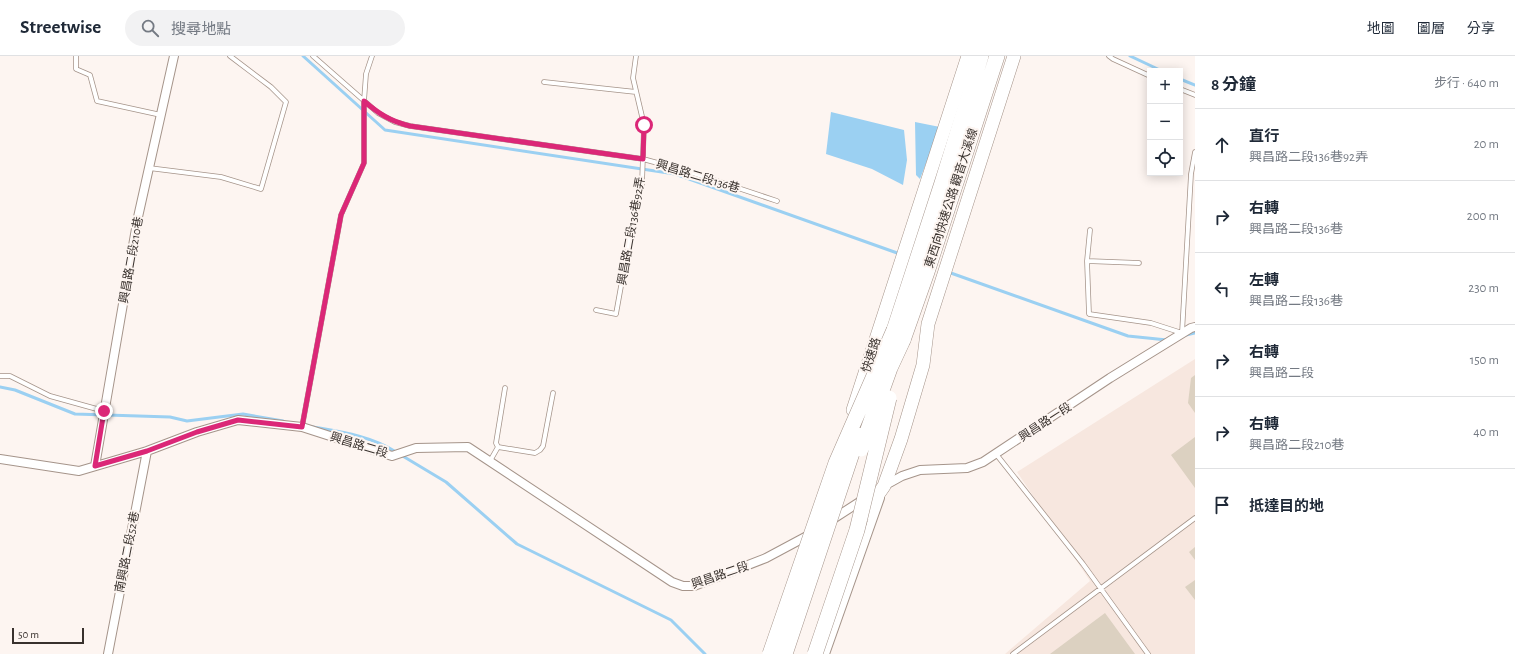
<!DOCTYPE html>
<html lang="zh-TW">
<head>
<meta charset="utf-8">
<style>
  :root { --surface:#fff; --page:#f2f2f3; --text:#1f2937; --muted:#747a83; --line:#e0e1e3 }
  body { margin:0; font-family:"Alegreya Sans","Noto Sans TC",sans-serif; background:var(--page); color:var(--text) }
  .controls { position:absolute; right:12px; top:12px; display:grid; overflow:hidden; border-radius:0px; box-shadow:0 2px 10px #0003 }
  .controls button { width:36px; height:36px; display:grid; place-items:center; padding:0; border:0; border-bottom:1px solid var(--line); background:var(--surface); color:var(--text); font:20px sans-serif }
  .scale { position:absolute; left:12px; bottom:10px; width:72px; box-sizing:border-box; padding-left:4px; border:2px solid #38312d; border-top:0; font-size:11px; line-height:14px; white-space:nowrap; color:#38312d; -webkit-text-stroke:3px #fdf5f1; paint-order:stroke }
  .stop { position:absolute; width:12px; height:12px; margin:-9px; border:3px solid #db2777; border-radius:50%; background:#fff }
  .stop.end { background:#db2777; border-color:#fff; box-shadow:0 1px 4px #0008 }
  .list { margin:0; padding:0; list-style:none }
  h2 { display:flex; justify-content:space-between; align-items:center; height:52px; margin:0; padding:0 16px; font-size:17px }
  h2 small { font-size:13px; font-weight:400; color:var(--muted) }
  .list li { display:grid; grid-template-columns:26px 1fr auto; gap:12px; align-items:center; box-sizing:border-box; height:72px; padding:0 16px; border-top:1px solid var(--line) }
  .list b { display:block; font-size:15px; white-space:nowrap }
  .list p { margin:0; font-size:13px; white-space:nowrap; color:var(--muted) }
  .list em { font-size:13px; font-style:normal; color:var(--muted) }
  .icon { flex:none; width:22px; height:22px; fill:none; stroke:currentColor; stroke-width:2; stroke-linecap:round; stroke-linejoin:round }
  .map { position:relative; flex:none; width:1195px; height:598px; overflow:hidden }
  header { display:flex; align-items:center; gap:24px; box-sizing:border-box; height:56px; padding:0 20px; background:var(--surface); border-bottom:1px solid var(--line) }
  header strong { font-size:19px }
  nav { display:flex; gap:22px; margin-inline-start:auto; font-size:14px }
  .search { width:280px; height:36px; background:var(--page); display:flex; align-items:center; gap:10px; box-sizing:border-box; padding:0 14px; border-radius:22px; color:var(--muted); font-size:15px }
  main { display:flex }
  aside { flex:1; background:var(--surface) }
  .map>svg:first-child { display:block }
</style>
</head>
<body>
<header>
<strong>Streetwise</strong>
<div class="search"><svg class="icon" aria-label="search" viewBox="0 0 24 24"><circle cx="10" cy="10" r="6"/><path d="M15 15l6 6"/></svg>搜尋地點</div>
<nav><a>地圖</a><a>圖層</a><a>分享</a></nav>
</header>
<main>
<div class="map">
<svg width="1195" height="598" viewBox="0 0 1195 598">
  <rect width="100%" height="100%" fill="#fdf5f1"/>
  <path fill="#f7e7df" d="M1195,303v295h-190l85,-73 -73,-109z"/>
  <path fill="#9bd0f2" d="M831,56l73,18 3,30 -4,25 -31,-16 -46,-15z
    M915,66l25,5 -20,52 -4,-4z"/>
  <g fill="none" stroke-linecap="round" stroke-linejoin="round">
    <path stroke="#9bd0f2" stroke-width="3" d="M303,0l82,74 290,44 225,80
      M1130,0l32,15
      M1180,23l15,6
      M948,216l180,64 39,4
      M1186,279l9,-2
      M0,331l15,3 60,24 95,3 17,4 56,-7 40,7
      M313,371c29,5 58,9 83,25
      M401,399l45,27 71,62 154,76 34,34"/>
  </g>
  <path fill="#dcd1c1" d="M1195,319v38l-7,-10 3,-25z
    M1195,381v51l-24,-33z
    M1195,491v13l-6,-8z
    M1195,524v20l-10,-13z
    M1105,557l30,41h-85z"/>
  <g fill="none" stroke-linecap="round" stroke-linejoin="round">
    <defs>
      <path id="lane" d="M76,0v13l14,6 7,26 64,14
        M313,0l65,57 17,9 15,4 233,33 44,12 90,30
        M1109,0l4,3 37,17
        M544,26l92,10
        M1180,33l15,6
        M149,112l72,9 40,12 25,-87 -15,-15 -41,-31
        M1090,174l-3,31 2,53 62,9 31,10 9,-159 4,-22
        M1087,205l52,2
        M596,254l20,4 14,-78 12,-52 2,-59 -11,-47 3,-22
        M0,320h10l40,20 54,15
        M302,371l39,-212 23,-52v-62l2,-27 6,-18
        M498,391l-2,-4 9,-55
        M996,398l87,110 65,90
        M490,405l8,-14 37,6 5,-3 3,-4 10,-53
        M1013,598l182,-136"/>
      <path id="street" d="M0,403l79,12 68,-20 50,-19 41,-12 64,7 90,29 24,-8 52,-1 204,135 11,4h11l72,-28 43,-23
        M95,410l43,-249 36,-161
        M884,430l18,-10 18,-6 47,-2 16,-6 127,-84 81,-50 4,-1
        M830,465l34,-22
        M108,598l39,-203
        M825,598l55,-156"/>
      <path id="primary" d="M853,354l115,-354
        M861,463l23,-33 17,-47 22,-74 5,-41 86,-268"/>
      <path id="highway" d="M894,274l48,-147 39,-127
        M903,284l24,-68 70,-216"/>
    </defs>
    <use href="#lane" stroke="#a5948a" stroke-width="5.5"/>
    <use href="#street" stroke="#a5948a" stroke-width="10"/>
    <use href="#primary" stroke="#a5948a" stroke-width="14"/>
    <use href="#highway" stroke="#a5948a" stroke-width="16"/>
    <use href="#lane" stroke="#fff" stroke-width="4"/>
    <use href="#street" stroke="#fff" stroke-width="8"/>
    <use href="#primary" stroke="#fff" stroke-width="13"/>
    <use href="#highway" stroke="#fff" stroke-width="15"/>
    <defs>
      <path id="highway-bridge" d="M861,393l29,-81 13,-28
        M770,598l66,-191 58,-133
        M785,598l73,-219
        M815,598l42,-124 32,-132"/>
    </defs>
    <use href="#highway-bridge" stroke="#a5948a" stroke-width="16" stroke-linecap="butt"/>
    <use href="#highway-bridge" stroke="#fff" stroke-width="15"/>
  </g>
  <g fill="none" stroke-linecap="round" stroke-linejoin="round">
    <path stroke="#db2777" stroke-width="5" d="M104,355l-9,55 52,-15 50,-19 41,-12 64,7 39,-212 23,-52v-62c15,13 26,20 46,25l233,33 1,-34"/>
  </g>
  <g text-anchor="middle" stroke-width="4" stroke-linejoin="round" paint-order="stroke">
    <g font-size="12" fill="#38312d" stroke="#fdf5f1">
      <text transform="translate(698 120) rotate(17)" y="4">興昌路二段136巷</text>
      <text transform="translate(951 142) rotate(-72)" y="4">東西向快速公路 觀音大溪線</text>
      <text transform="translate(631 175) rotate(-80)" y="4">興昌路二段136巷92弄</text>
      <text transform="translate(131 204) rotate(-80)" y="4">興昌路二段210巷</text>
      <text transform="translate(871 299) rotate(-72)" y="4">快速路</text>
      <text transform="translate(1045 366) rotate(-33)" y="4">興昌路一段</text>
      <text transform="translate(359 389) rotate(17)" y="4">興昌路二段</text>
      <text transform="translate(127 496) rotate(-79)" y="4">南興路二段52巷</text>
      <text transform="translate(720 519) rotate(-19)" y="4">興昌路二段</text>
    </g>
  </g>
</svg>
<div class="controls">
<button>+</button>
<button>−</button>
<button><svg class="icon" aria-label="locate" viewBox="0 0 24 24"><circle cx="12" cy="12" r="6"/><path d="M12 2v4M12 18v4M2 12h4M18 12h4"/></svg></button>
</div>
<div class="scale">50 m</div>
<div class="stop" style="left:644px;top:69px"></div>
<div class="stop end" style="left:104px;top:355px"></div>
</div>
<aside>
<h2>8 分鐘<small>步行 · 640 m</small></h2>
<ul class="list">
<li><svg class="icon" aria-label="ahead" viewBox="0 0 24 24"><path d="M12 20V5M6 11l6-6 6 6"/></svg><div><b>直行</b><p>興昌路二段136巷92弄</p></div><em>20 m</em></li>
<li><svg class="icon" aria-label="right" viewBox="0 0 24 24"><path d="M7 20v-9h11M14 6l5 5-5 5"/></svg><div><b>右轉</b><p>興昌路二段136巷</p></div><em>200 m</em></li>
<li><svg class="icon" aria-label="left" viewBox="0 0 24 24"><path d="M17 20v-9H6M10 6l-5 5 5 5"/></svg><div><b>左轉</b><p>興昌路二段136巷</p></div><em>230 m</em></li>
<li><svg class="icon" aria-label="right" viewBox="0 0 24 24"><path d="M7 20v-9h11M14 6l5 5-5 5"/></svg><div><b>右轉</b><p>興昌路二段</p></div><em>150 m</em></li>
<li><svg class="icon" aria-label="right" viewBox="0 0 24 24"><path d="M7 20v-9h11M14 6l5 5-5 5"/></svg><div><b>右轉</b><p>興昌路二段210巷</p></div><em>40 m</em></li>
<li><svg class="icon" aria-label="arrive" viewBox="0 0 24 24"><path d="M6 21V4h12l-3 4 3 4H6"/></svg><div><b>抵達目的地</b></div></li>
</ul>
</aside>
</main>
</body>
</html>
